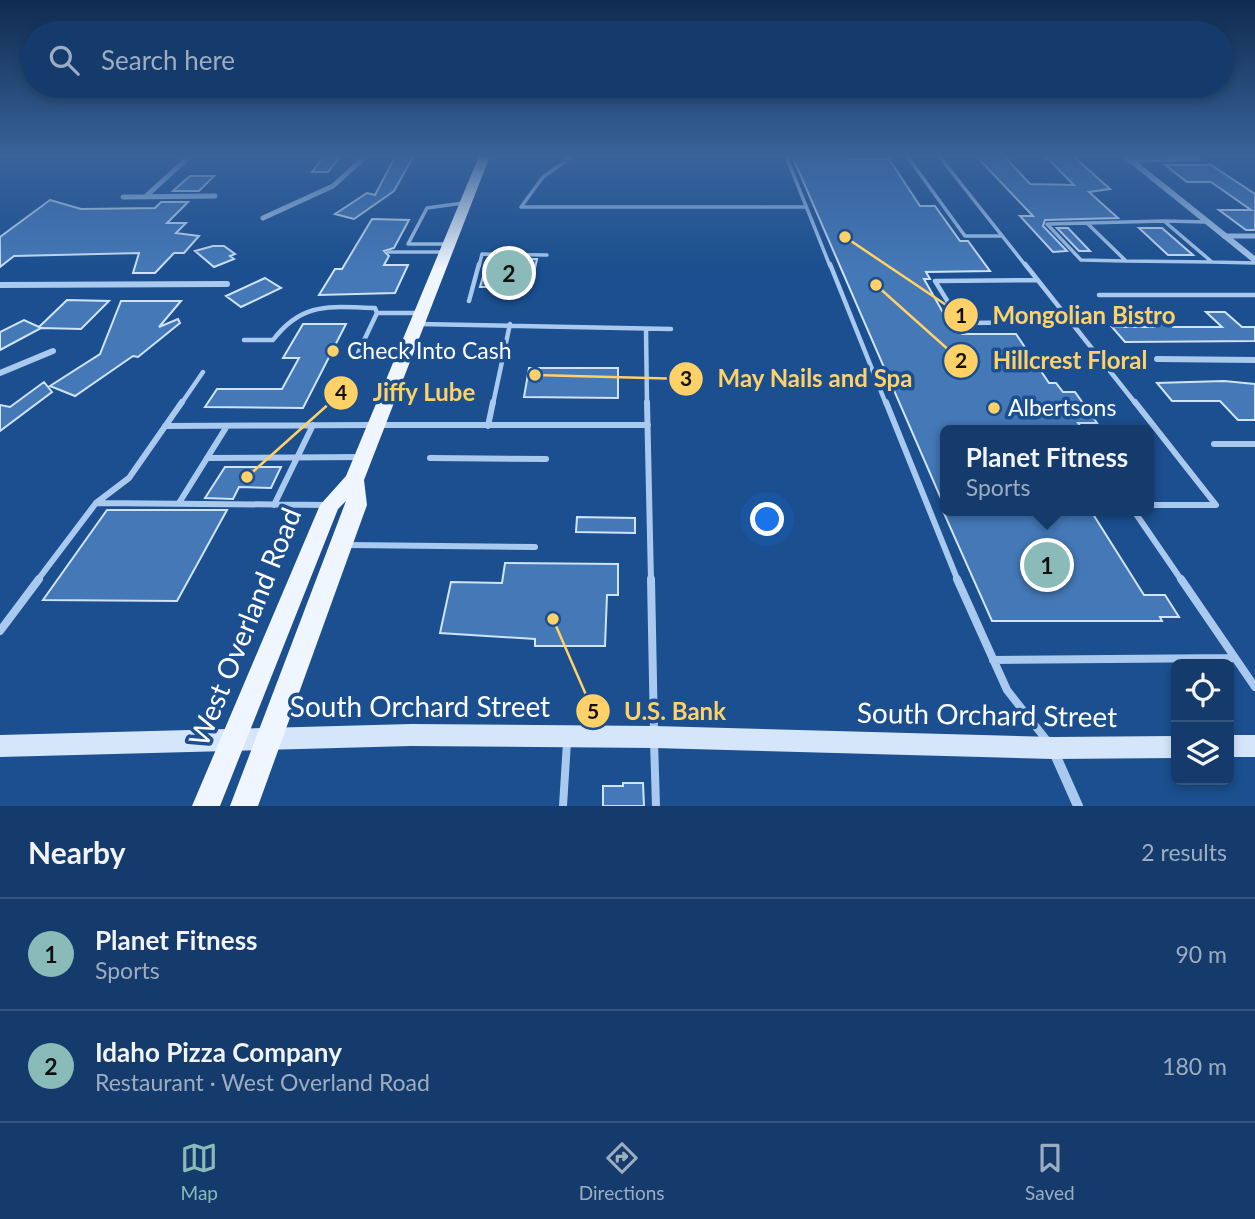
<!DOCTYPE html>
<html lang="en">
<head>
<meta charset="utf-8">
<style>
  :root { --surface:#143b6b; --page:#1d4271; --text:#f1f3f6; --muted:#9dadc1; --line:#33557e; --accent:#8bbbb9 }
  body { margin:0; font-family:Lato,sans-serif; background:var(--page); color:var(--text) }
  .controls { position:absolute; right:21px; bottom:21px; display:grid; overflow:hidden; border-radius:10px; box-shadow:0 4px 10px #0003 }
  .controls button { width:63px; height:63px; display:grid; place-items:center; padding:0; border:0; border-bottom:2px solid var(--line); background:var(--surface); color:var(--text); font:35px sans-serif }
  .you { position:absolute; left:768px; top:520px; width:24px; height:24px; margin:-18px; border:5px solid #fff; border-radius:50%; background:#1a73e8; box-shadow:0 0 0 10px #1a73e833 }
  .badge { display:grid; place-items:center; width:46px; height:46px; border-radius:50%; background:var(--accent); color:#111; font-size:23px; font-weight:700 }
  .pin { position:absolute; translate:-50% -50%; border:4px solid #fff; box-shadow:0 2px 7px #0006 }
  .popup { position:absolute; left:940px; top:425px; width:214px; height:91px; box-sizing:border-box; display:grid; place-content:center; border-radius:10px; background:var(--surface); filter:drop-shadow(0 2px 5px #0005); font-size:23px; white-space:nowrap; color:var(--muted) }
  .popup b { font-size:26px; color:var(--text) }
  .popup::after { content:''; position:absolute; left:50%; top:100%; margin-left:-14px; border:14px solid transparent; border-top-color:var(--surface) }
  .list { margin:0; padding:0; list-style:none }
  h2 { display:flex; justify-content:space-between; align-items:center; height:91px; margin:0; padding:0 28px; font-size:30px }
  h2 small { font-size:23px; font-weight:400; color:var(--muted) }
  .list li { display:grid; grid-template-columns:46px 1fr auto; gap:21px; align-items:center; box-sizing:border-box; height:112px; padding:0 28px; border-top:2px solid var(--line) }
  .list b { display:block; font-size:26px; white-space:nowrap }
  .list p { margin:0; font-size:23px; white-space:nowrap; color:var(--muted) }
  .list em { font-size:23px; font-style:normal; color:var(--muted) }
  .icon { flex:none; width:38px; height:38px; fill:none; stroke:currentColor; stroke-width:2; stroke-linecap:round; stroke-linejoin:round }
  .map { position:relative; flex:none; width:1255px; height:806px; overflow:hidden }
  .search { position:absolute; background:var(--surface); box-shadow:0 4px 10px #0003; left:21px; right:21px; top:21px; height:77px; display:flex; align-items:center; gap:18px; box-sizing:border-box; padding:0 24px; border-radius:38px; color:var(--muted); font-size:26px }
  .sheet { height:315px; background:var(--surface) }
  nav { display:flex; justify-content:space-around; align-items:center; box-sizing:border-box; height:98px; border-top:2px solid var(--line); background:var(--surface); font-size:19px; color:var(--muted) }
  nav a { display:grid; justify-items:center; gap:4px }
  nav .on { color:var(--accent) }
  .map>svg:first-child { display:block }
</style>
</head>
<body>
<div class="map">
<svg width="1255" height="806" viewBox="0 0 1255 806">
  <rect width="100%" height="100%" fill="#1b4f8f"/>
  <path fill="#4478b7" stroke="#cfe3fa" stroke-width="2" d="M324,156h16l-12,16h-16z
    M976,156h28l26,28 44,1 -29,-29h28l37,33 -21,3 29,26 -73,2 -2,6 24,25 -14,1 -33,-36h13z
    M395,157h18l-19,34 -40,28 -19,-5 32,-21 8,2z
    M793,158l96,1 31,47h15l25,35h8l22,30 -64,1 4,7h-6l21,37h6l11,18h54l33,49h7l7,9h12l22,31h-19l5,7h-137v80z
    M1165,165h46l44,29v36h-9l-27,-20h32l-40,-28h-24z
    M190,176h24l-15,15h-26z
    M50,200l31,9 74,-1 6,-6h27l-21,21h19l-10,10 23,3 -15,17h-10l-19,20h-22l6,-20 -125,3 -14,11v-30z
    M372,219l37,1 -15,28 -10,3 5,5 -5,9h24l-13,28 -76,2 16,-26h7z
    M1057,228h11l22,23h-11z
    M1139,228h23l31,27h-25z
    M213,246h11l11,8 -5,2 4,3 -20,8 -19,-16z
    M488,259h49l-6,28h-51z
    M265,278l16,10 -40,19 -15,-11z
    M67,300l42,1 -28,28 -40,-1 -41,22v-18l24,-12 15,7z
    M121,301h60l-22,26 19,-8 2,4 -42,34 -5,-1 -58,40 -25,-10 50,-32z
    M1139,311h19l15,16h49l-16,-15h19l17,15h13v14l-130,1 -13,-15h42z
    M303,324h43l-43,84 -98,-1 12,-18h65l17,-31h-16z
    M529,368h89v30l-94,-1z
    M1224,381l31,3v36h-17l-18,-19h-48l-15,-18z
    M44,382l8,10 -52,39v-26l10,2z
    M225,467h56l-10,21 -32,-1 -6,12 -28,-1z
    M107,510h120l-50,91 -134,-1z
    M943,511h148l53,84h21l14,22h-19l2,4h-170z
    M577,517l58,1v15l-59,-1z
    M505,563l113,1v31h-11l-2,51h-70v-7l-95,-6 11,-51 51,1z
    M623,783h20l1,23h-41v-20h20z"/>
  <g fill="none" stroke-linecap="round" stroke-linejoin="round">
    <path stroke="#a9c9ee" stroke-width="3.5" d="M573,156l-30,21 -22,30h285
      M786,156l44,110
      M907,156l58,80h37
      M939,156l87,110
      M1164,221l-77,2 39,38 86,1
      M1207,222l-43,-1 48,41 43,1
      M1087,223l-40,1 34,36 44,1
      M450,244h-42l19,-36 36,-5
      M388,252h55
      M479,266l3,-12 65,1"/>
    <path stroke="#a9c9ee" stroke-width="4.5" d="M830,264l56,140
      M1025,264l111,140
      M935,281l26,42 109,-1
      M936,281l101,-1
      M1099,295h156
      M469,301l10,-37
      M420,324l251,5
      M646,329l1,75
      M244,340h29c30,-39 57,-33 102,-32l2,5
      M358,353l19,-40h42
      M181,404l22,-32
      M493,404l17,-80"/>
    <path stroke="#a9c9ee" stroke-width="6" d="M647,402l4,179
      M886,402l72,179
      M1135,402l81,103h-68
      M381,425h267
      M165,426l207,-1
      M488,426l5,-24
      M1214,444h41
      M207,458l153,-1
      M430,458l116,1
      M96,503l231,2
      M179,503l48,-77
      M274,505l39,-80
      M1134,511l48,70
      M348,545l187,2
      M37,581l59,-78 33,-25 53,-76"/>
    <path stroke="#a9c9ee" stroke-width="8" d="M651,579l3,153
      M957,579l50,111 41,52
      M1181,579l74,108
      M0,631l39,-52
      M993,660l242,-2
      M654,741l2,65
      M563,806l4,-64"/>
    <path stroke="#a9c9ee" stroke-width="5" d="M1129,160l69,-1 -1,-3
      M123,197l92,-1
      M145,197l45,-41
      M263,218l70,-32 33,-30
      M1224,236h31"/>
    <path stroke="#a9c9ee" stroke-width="6" d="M0,285l227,-1
      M1157,359l98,1
      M0,373l53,-22"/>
    <path stroke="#a9c9ee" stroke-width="10" d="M1054,752l24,54"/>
    <path fill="#a9c9ee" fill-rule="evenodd" d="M1121,156h9l125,100v8z"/>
    <path fill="#d6e6fa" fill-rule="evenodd" d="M411,724l243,2 399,11 123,-1v22l-123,1 -399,-11 -243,-2 -411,11v-22z
      M1229,735h26v22h-26z"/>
    <path fill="#f0f6ff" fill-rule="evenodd" d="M479,156h11l-126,324 3,25 -109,301h-28l116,-305 -8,8 -118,297h-28l128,-301 26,-29z"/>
  </g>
  <linearGradient id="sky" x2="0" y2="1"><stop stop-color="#0f2b4f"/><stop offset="0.58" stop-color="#39639b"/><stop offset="1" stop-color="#39639b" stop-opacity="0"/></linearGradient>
  <rect width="1255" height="269" fill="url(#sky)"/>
  <g fill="#ffd166" stroke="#1b4f8f" stroke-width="2.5">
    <circle cx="333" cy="351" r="7"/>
    <circle cx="994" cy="408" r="7"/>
  </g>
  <g text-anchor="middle" stroke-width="7" stroke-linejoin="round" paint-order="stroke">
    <g font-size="23" fill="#fff" stroke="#1b4f8f" text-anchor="start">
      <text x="347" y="359">Check Into Cash</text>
      <text x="1008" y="416">Albertsons</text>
    </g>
    <g font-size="28" fill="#fff" stroke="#1b4f8f">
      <text transform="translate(245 627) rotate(-68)" y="10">West Overland Road</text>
      <text x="420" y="717">South Orchard Street</text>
      <text transform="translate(987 715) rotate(1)" y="10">South Orchard Street</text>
    </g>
  </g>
  <path fill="none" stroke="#ffd166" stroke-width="2.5" d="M845 237L961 315M876 285L961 361M535 375L686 379M247 477L341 393M553 619L593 711"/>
  <g fill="#ffd166" stroke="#1b4f8f" stroke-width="2.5">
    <circle cx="845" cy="237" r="7"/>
    <circle cx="876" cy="285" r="7"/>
    <circle cx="535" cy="375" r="7"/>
    <circle cx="247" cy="477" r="7"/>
    <circle cx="553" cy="619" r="7"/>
    <circle cx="961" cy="315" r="18"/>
    <circle cx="961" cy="361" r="18"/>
    <circle cx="686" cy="379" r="18"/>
    <circle cx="341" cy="393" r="18"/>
    <circle cx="593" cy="711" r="18"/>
  </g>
  <g font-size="21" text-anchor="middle" font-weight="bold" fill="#111">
    <text x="961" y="323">1</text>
    <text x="961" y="368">2</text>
    <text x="686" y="386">3</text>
    <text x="341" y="400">4</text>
    <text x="593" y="719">5</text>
  </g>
  <g font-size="24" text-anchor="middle" font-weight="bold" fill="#ffd166" stroke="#1b4f8f" stroke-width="7" stroke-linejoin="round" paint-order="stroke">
    <text x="1084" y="324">Mongolian Bistro</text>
    <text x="1070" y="369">Hillcrest Floral</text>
    <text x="815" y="387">May Nails and Spa</text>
    <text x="424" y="401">Jiffy Lube</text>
    <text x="675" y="720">U.S. Bank</text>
  </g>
</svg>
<div class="controls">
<button><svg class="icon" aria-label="locate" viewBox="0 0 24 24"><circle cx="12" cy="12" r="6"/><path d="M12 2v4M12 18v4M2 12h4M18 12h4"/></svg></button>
<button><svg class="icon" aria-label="layers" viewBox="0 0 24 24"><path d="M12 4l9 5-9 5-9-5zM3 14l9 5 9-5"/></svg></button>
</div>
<div class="you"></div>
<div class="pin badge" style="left:1047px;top:565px">1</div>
<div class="popup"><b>Planet Fitness</b>Sports</div>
<div class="pin badge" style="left:509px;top:273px">2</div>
<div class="search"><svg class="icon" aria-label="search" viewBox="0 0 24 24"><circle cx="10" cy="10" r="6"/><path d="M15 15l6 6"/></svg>Search here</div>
</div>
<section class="sheet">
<h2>Nearby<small>2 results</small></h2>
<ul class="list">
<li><span class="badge">1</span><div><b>Planet Fitness</b><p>Sports</p></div><em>90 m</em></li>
<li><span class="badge">2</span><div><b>Idaho Pizza Company</b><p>Restaurant · West Overland Road</p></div><em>180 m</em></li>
</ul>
</section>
<nav>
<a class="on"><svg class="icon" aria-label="map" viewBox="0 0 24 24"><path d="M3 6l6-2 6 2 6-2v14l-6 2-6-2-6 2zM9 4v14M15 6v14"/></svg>Map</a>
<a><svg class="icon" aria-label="directions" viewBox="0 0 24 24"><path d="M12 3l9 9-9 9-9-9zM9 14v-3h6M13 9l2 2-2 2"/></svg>Directions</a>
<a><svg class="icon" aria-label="saved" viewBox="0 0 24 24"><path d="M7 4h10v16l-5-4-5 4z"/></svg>Saved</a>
</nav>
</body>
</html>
